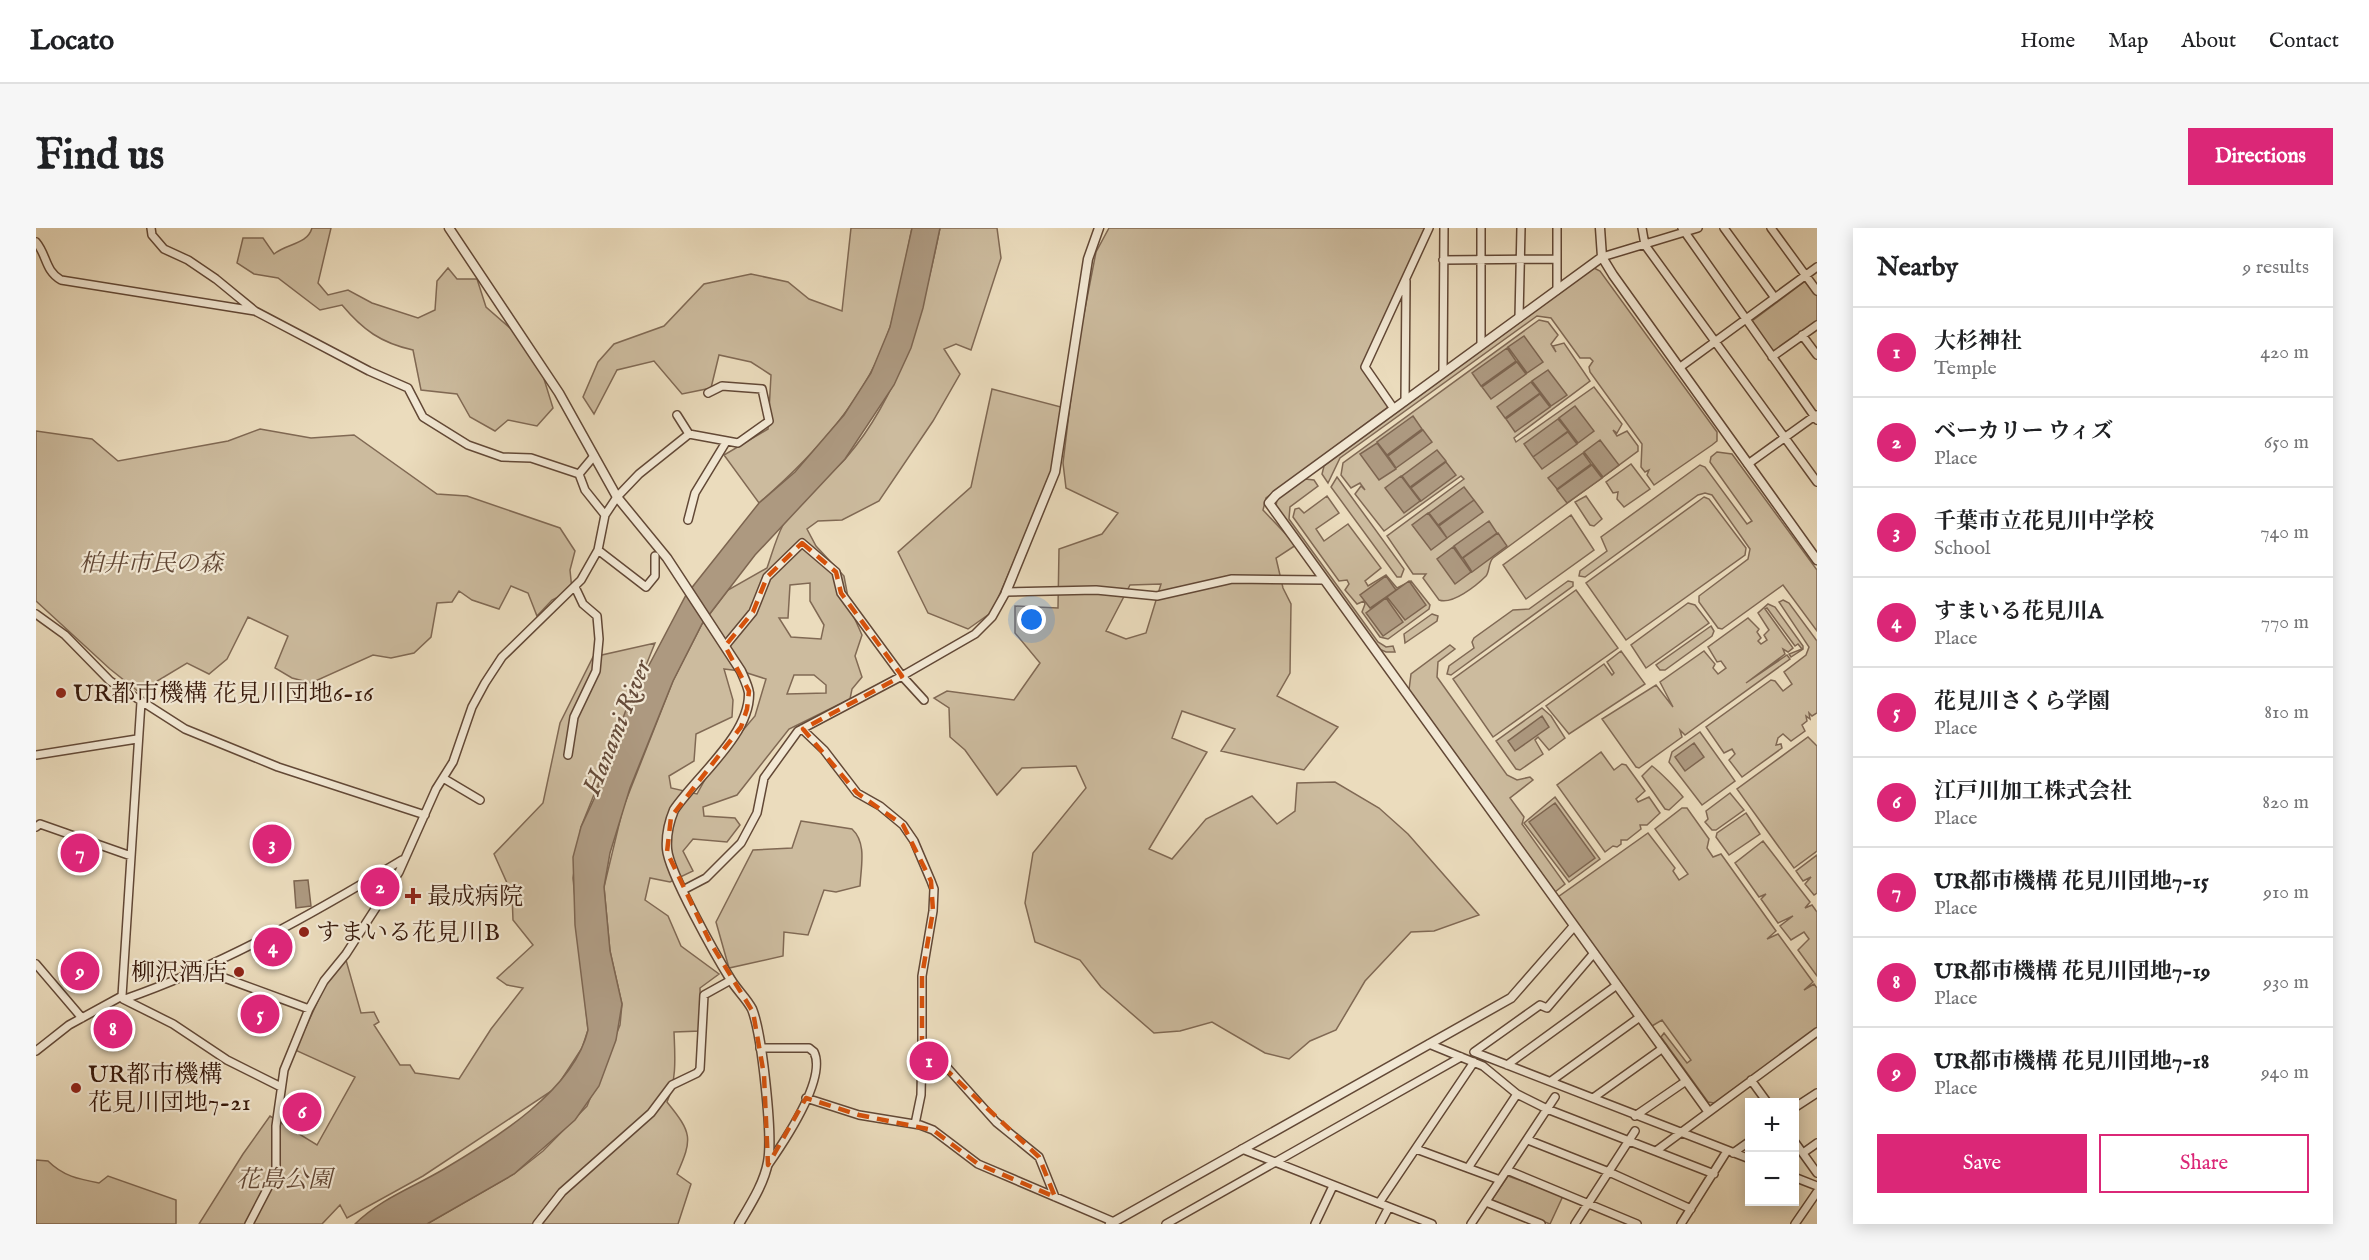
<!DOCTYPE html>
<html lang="en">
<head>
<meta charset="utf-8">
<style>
  :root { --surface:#fff; --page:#f6f6f6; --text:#202124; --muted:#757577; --line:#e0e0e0; --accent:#db2777 }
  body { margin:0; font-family:"IM FELL English","Noto Serif JP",serif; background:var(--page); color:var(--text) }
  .controls { position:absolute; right:18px; bottom:18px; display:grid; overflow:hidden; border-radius:0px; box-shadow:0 3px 15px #0003 }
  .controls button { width:54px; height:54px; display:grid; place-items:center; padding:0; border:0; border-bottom:2px solid var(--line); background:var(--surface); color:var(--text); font:30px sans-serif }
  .you { position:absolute; left:996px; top:392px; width:21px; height:21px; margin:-15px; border:4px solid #fff; border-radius:50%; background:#1a73e8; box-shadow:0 0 0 9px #1a73e833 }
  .badge { display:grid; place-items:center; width:39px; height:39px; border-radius:50%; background:var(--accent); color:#fff; font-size:20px; font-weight:700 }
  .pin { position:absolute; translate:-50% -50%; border:3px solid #fff; box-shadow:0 2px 6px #0006 }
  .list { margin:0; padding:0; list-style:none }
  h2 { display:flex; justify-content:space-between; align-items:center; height:78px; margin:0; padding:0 24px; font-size:26px }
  h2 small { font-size:20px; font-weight:400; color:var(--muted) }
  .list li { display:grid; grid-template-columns:39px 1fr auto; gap:18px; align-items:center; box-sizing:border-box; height:90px; padding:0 24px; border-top:2px solid var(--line) }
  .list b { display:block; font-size:22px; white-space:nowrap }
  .list p { margin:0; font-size:20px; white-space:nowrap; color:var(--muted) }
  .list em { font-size:20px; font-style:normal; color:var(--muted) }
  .actions { display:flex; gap:12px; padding:18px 24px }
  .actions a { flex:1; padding:14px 0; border:2px solid var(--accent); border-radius:0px; text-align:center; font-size:21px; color:var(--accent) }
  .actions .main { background:var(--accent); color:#fff }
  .map { position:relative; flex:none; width:1781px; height:996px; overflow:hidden; border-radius:0px }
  header { display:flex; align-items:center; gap:36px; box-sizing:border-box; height:84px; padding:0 30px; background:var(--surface); border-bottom:2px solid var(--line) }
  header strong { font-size:28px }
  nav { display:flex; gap:33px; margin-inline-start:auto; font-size:21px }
  .intro { display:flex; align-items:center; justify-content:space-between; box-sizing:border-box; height:144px; padding:0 36px }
  h1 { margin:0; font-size:42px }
  .button { padding:15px 27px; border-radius:0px; background:var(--accent); color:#fff; font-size:21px; font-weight:700 }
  main { display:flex; gap:36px; padding:0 36px }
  aside { flex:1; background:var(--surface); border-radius:0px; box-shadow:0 3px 15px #0003 }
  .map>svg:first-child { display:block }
</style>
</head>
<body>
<header>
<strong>Locato</strong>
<nav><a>Home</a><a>Map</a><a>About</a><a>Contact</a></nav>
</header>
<div class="intro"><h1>Find us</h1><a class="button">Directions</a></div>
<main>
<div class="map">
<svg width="1781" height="996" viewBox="0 0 1781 996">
  <rect width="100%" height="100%" fill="#ebdcbd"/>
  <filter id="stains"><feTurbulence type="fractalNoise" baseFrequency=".00333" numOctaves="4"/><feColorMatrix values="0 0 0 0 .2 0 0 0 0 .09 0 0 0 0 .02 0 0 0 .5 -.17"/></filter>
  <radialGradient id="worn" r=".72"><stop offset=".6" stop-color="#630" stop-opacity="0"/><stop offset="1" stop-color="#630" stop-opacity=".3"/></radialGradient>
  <path fill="#ccbb9e" stroke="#806954" stroke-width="1.5" fill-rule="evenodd" d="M276,0h19l-13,55 10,12 20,-5 24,13 46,15 17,-8 2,-29 11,-13 9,11h20l9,28 49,43 18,58 -16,18 -29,-6 -13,11 -25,-14 -13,-23 -36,-4 -8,-40c-32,-7 -50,-20 -71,-45l-22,5 -42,-32 -24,-4 -17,-11 6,-25h20l11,16c13,-11 33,-9 38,-26z
    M815,0h61c-7,33 -12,68 -22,99 -22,71 -77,129 -131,176l-35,-48 44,-26 3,-54 -20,-13 -32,-7 -8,33 -29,6 -28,-33 -37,9 -23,44 -11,-17 15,-35 16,-18 50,-18 40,-42 47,-10 37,8 21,17 33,12z
    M904,0h57l4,30 -30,92 -15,-6 -12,5 16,25 -27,47 -54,80 -37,19 -24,1 -11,8 9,17 28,30 6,32 12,27 -7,21 7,21 -10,12 -2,10 -61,30 -52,66 -34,12 1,9 31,2 5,7 -13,17 -34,-3 -10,12 10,20 -23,11 -20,-4 -5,22 23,16 13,30 38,28 -19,14 1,43 -27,1c1,25 3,47 -7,70 25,31 26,36 10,72l14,10 -13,40h-251l87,-50 29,-23 44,-45 33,-81 2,-21 -12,-53 -6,-64 19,-79 50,-127 29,-57 26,-34 39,-22c5,-14 9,-30 16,-43 13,-28 43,-44 63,-67 55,-64 78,-149 94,-230zM774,355v18l14,24 -3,14 -30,-2 -12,-19h9l2,-33zM688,441l17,2 25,8 -11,37 -43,51 -15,27 -26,-6 -2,-12 25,-15 2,-27 36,-17 1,-17zM758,447h20l12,10v8l-39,1z
    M1073,0h317l-64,140 26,39 -122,91 -3,12 33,35 -20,13 7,30 8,16 -1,69 -13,23 61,31 -34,43 -83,-19 14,-22 -53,-18 -10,27 35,14 -58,97 23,10 34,-40 46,-23 25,28 18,-13 2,-28 38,-1 44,26 29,26 71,81 -45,16 -23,1 -46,49 -29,49 -26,11 -21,18 -24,-6 -53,-31 -32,9 -26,2 -53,-46 -21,-27 -45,-18 -10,-39 8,-50 53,-65 -10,-22 -54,2 -25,27 -32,-45 -15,-13 -1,-29 -15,-10 13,-7 67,9 26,-37 -25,-30v-27l43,2 1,-59 43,-15 16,-21 -52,-25 -3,-25 13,-108 20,-103zM1125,356l-15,49 -20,6 -20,-8 24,-46z
    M1558,40l6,3 117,161v9l-5,4 -58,40 -7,-10 2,-5 -4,2 -4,-5 1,-23 -52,-72 -1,-5 4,-6 -3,-3h-10l-29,-40 -14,-2 -197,142 -12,25 -6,-9 2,-8z
    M1768,54l4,1 9,13v28l-41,29 -5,-1 -20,-27 1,-4z
    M1503,92l9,2 10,13 -7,9 5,8 -3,-6 11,-3 26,38 -76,57 2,4 78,-55 28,37 -5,9 -4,-3 4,6 10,-5 11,15v5l-145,107c-5,5 -3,13 -7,18 -10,10 -34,29 -47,24l-16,-22 3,-4h-13l-26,-38 77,-57 -3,-3 -77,55 -29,-37 6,-8 4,4 -5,-7 -9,5 -10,-13 2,-12z
    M956,161l69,18 -11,71 -58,134 -24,17 -40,-16 -30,-61 73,-65z
    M224,201l51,9 43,-3 83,59 30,2 93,32 15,23 -5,19 2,20 -20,10 -15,16 -9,-23 -17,-7 -12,23 -27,-9 -13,-9 -7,11 -15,1 -6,34 -17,16 -23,5 -18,-3 -62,28 -19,-5 -17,-10 13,-32 -40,-19 -21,42 -18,15 -22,-11 -48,29 -29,-23 -74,-68v-170l56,8 26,22 110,-20z
    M1681,224l15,2 85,116v61l-34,-46 -61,44 -4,-1 -19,-26v-6l49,-37 2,-10 -38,-54 -7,-2 -7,2 -113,82 -6,-1 1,-5 27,-20 -6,-14 99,-72 5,2 42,57 5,-3 -42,-59 1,-5z
    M1595,236l19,25 -26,18 -7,-8 1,-7 -5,1 -7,-11z
    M1301,249l67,92 -3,8h-4l-66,-90z
    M1269,251l9,1 4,6 -28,21 -1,12 89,123 8,5 7,-1 2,6h-9l-7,-3 -103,-142 1,-8z
    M1291,268l12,17 -23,16 8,12 24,-17 33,44 -16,13 3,5 18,-11 11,13 14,-7 19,24 -1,4 -41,30 -8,-2 -18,-25 3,-8 -1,-3 -7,3 -12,-14 4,-6 -2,-4 -8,1 -46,-64 2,-8 4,-1 5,5z
    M1550,268l16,23 -8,7 -4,-1 -15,-23z
    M1668,269l5,2 37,49 -1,7 -119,85 -40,-57z
    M1535,287l23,35 -68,49 -23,-34z
    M1532,353l5,1v4l-122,89 -4,-1 2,-8 25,-18 -2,-6 2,-4 39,-28 16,-1z
    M1540,362l42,58 -125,89 -40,-58z
    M1747,372l6,3 28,38v72l-5,3 -3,-3 1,6 -4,-3 1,5 -5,4 3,6 -14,10 -8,-7 -5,4 -2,7 5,-1 1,4 -40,29 -13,-17 6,-6 -3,-5 -8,4 -18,-26 65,-47 4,1 8,10 9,-7 -8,-12 22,-17 3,-8 -30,-45z
    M1652,375l7,2 14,18 -63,45 -15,-23z
    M1732,376l7,3 28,39v3l-12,8 -2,-3 13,-5 -4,-5 -3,2 -28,-38 -2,1 28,39 -5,4 -5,-3 2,5 -39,29 41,-28 3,4 -105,76 -5,-5 2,7 -43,31 -3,-1 -34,-48 54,-34 17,22 -13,-25 44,-31 11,13 -2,4 5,6 8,-6 -5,-7 -4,1 -9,-15 40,-29 11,11 -2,3 4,6 -3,3 3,3 6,-4 -3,-5 5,-5 -11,-17z
    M1396,386l6,2 -1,5 -32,22 -1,-9z
    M1675,398l3,5 -2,5 -47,34h-5l-4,-5z
    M619,415l-74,184 -8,51 15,152 -6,18 -26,40 -133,88 -76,42 -7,-13 -18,19h-123l44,-70 27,-38 47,29 38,-68 -60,-27 30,-64 21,-26 15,53 13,-1 5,10 -5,3 26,40h10l5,8 44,6 32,-50 32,-41 -16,-3 -10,-7 36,-33 -20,-25 -1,-26 -18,-40 49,-51 17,-80 33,-66z
    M1414,417l5,4 -17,13 -1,15 70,98 10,5 13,-3 3,3 -23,18 14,19 -2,7 43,60 -10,8 -146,-202 2,-16z
    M1585,423l24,33 -76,50 -23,-28 58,-42 8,11 2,-2 -7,-11z
    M1506,480l9,8 14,22 -16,12 -11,-13 -3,3 8,14 -23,16 -4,-1 -20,-28z
    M1664,504l35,49 -33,24 -33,-43 3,-10z
    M1772,509l9,9v105l-23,17 -57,-79z
    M1565,524l13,18 8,-6 4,1 19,26 -9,8 2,3 11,-5 11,16 -13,12h-7l1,4 -14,11h-6v4l-4,3 -4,-1 -8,6 -48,-67z
    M1616,538c8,6 23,21 31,31l-14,13 -4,-1 -23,-33z
    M1694,565l14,17 -28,20h-4l-7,-8 3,-3 -2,-8z
    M1519,569l45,62 -31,23 -45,-59z
    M1646,580h5l22,31 -2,9 6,9 8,-3 55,77 -9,8 11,-5 35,48 -9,8 10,-6 3,4v41l-103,74 -6,-1 -47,-65 3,-4 23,30 4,-3 -29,-40 -10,6 -94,-129 90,-64 27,35 -2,3 6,9 9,-6 -33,-45z
    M1710,585l14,21 -31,21 -13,-18 1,-4z
    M765,593l51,8c15,14 9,37 8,57l-24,6 -12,-2 -16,45 -24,-3 -1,24 -54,12 -13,-46 37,-72 39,-2z
    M1727,613l47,61 -5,6 7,-3 5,7v64l-19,-26 11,-11 -5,-7 -13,8 -11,-14 13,-10 -15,7 -17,-24 5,-5 -7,3 -24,-34z
    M1781,627v38l-3,2 -9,-11 6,-7 -8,4 -7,-10z
    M0,932l12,1c15,15 30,18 51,22l9,-7 68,24v24h-140z
    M1472,948l55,20 -13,28 -57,-22v-4z"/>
  <path fill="#ad9980" stroke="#7d6550" stroke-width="1.5" d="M876,0h28l-17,80 -12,40 -17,37 -49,74 -90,96 -53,69 -29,57 -43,107 -20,65 -6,34 6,64 12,53 -6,36 -17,46 -24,34 -61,54 -87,50h-72c25,-25 59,-37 89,-55 51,-30 130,-79 144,-139l-13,-105 -2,-68 8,-30 13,-28 33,-92 59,-112 73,-92 36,-31 49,-57 27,-42 19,-46z
    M1488,108l19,26 -16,11 -19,-26z
    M1471,120l9,13 -35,25 -9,-13z
    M1481,134l9,12 -35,25 -9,-12z
    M1512,142l19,25 -16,11 -19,-25z
    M1495,154l9,11 -35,25 -8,-11z
    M1504,166l10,13 -35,25 -9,-13z
    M1539,178l19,25 -16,12 -19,-25z
    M1377,188l9,13 -35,26 -10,-13z
    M1522,191l10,12 -35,26 -9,-13z
    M1387,202l9,12 -36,26 -8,-12z
    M1532,204l9,12 -35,25 -9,-12z
    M1564,212l19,25 -16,12 -19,-25z
    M1341,215l19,26 -17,11 -19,-26z
    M1401,222l9,11 -36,26 -8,-11z
    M1547,225l8,11 -34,25 -9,-11z
    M1410,234l10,13 -35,26 -10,-13z
    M1556,237l10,13 -35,25 -10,-13z
    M1365,248l19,25 -16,12 -19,-25z
    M1428,259l10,13 -36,25 -9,-12z
    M1438,272l9,12 -36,26 -8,-12z
    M1392,285l19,25 -16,12 -19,-25z
    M1453,293l8,12 -35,25 -8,-12z
    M1462,305l9,13 -35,26 -9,-14z
    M1417,319l18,25 -16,12 -18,-25z
    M1350,348l10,14 -26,18 -10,-13z
    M1373,353l17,24 -21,15 -18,-23z
    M1350,370l17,24 -20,14 -17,-23z
    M1506,488l7,11 -34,24 -7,-10z
    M1658,515l10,14 -19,14 -10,-14z
    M1519,575l40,55 -26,19 -40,-55z
    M272,652l3,26 -15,2 -2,-27z"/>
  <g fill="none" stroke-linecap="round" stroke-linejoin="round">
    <defs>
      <path id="minor" d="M115,0l1,7 12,14 24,11 28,19 39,32
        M1606,0l3,17 172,237
        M1646,0l135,192
        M1688,0l51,70
        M1735,0l46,63
        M0,14c11,13 9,29 25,38l194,31 114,60 39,17 15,29 45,28 34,12 29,1 48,16
        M1566,29l96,-29
        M1407,32l114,-1
        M1521,62v-62
        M1483,90l2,-90
        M1766,107l15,20
        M1445,117v-117
        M1736,129l45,-32
        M1643,140l138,-101
        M1407,145l1,-145
        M1369,173l1,-120
        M1358,181l-29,-42 64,-139
        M641,187l12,19
        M558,228l-15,18 6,16 20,25
        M1712,236l68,-49
        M652,292l7,-27 31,-51
        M562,322l48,37 9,-11v-20
        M0,386l29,21 45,46 75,48 93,38 147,48
        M689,418l28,-34 14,-35 35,-34 34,29 5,21 61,83 22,24
        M766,501l22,21 33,43 23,13 23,19 11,16 17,40 3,8 -1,22 -11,65v71l22,17 52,58 43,35 16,40
        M0,527l101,-16
        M532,527l6,-38 22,-46 3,-32 -2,-23 -14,-12 -8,-17
        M407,550l37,22
        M0,599l4,-3 91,32
        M647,662l23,-12 35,-35 16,-30 7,-35 34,-47 104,-55 73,-42 17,-17 14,-25 90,-2 61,6 75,-17 92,1
        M1558,725l-47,55 -7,-3 -66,47 276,107
        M0,736l46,54
        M164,741l109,40
        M87,771l50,25 54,36 54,27
        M89,771c98,-34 189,-86 277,-139
        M1393,816l54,22 34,28 30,15 167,65
        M724,820h49l5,4c13,27 -30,90 -46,113
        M0,823l33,-26 53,-29 19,-294
        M1471,837l110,-80
        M1715,852l16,22
        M1515,853l89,-64
        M770,870l53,17 61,10 13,5 45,34 136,58
        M1557,870l70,-50
        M1758,880l23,-15
        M1599,888l51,-35
        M879,896l6,-29 1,-48
        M1492,912l81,32 82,37
        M1758,913l23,32
        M1206,921l190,75
        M1380,921l84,31
        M1620,923l161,-119
        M1697,925l17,-12
        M1767,925l14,-10
        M1432,940l49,-74
        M1471,942l130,54
        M1758,949l23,9
        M1450,974l55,22
        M1343,975l95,-141
        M213,996l27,-52v-46l8,-56 25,-61 15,-28 22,-27 53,-82 37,-83 17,-27 19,-55 13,-24 17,-26 79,-77 17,-30 7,-35 12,-18 22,-23 50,-40 49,9 31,-22 -7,-32 -40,-3 -14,7
        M501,996l25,-32 89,-79 21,-28 25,-12 3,-4 4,-74 27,-15
        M1130,996l295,-167
        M1279,996l18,-38
        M1344,996l9,-17
        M1435,996l84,-127
        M1539,996l60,-93
        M1645,996l46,-73
        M1759,996l22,-32"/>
      <path id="tertiary" d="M413,0l110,165 58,104 50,61 74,113c3,7 7,15 8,22 1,42 -52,83 -75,117 -5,12 -8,25 -7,39 2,24 49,107 64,131 6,10 16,19 21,29 10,25 21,127 16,153 -4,22 -18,43 -29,62
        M1564,0l2,29 11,18 204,285
        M1566,29l-326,238 -7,8 439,608
        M970,364l49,-120 33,-213 11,-31
        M1074,996l401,-226 63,-72"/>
    </defs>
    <use href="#minor" stroke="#624836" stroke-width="10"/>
    <use href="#tertiary" stroke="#624836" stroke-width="11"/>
    <use href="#minor" stroke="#f2e8d4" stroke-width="7"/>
    <use href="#tertiary" stroke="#f2e8d4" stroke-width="8"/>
  </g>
  <path fill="none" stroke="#d6520c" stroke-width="4.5" stroke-dasharray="12 8" stroke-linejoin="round" d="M766,315l34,29 5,21 61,83 -99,53 54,64 46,32 28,56 2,30 -11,65v71l117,110 16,40 -77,-33 -45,-34 -74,-15 -53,-17 -38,67 -4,-90 -11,-63 -43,-70 -43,-90 4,-35 70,-90 6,-18 2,-18 -24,-45 28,-34 14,-35z"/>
  <g fill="#8f2418" stroke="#f2e8d4" stroke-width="2">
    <circle cx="25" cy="465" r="6"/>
    <path d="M374 659h6v6h6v6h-6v6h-6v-6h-6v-6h6z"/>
    <circle cx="268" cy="704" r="6"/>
    <circle cx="203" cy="744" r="6"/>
    <circle cx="40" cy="860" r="6"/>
  </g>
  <g text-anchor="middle" stroke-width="4.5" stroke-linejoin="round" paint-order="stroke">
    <g font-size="24" font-style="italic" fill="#624836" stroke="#f2e8d4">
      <text x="115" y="343">柏井市民の森</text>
      <text x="248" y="959">花島公園</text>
    </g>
    <g font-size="24" fill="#351709" stroke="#f2e8d4" text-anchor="start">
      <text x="37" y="473">UR都市機構 花見川団地6-16</text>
      <text x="391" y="676">最成病院</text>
      <text x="280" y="712">すまいる花見川B</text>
      <text x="191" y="752" text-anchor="end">柳沢酒店</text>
      <text x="52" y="854">UR都市機構<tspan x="52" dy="28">花見川団地7-21</tspan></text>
    </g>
    <g font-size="26" font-style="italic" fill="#654b39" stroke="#f2e8d4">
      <text transform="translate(580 499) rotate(-68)" y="9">Hanami River</text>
    </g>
  </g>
  <rect width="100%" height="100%" filter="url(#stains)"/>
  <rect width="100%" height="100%" fill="url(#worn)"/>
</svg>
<div class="controls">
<button>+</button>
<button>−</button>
</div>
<div class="you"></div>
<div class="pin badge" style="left:893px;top:833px">1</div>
<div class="pin badge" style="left:344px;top:659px">2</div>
<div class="pin badge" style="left:236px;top:616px">3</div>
<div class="pin badge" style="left:237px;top:719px">4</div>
<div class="pin badge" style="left:224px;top:786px">5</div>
<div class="pin badge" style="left:266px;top:884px">6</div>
<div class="pin badge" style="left:44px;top:625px">7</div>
<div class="pin badge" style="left:77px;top:801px">8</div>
<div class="pin badge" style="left:44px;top:743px">9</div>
</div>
<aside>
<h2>Nearby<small>9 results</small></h2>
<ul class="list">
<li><span class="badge">1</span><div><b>大杉神社</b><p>Temple</p></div><em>420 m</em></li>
<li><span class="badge">2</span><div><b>ベーカリー ウィズ</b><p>Place</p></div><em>650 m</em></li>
<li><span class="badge">3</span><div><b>千葉市立花見川中学校</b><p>School</p></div><em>740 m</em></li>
<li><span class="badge">4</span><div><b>すまいる花見川A</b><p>Place</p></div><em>770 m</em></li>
<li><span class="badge">5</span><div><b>花見川さくら学園</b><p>Place</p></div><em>810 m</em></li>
<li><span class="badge">6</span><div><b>江戸川加工株式会社</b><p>Place</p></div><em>820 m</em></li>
<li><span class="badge">7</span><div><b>UR都市機構 花見川団地7-15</b><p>Place</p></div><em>910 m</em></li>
<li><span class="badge">8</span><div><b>UR都市機構 花見川団地7-19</b><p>Place</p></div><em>930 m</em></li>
<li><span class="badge">9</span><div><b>UR都市機構 花見川団地7-18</b><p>Place</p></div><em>940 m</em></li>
</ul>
<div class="actions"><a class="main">Save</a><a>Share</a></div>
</aside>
</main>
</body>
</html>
